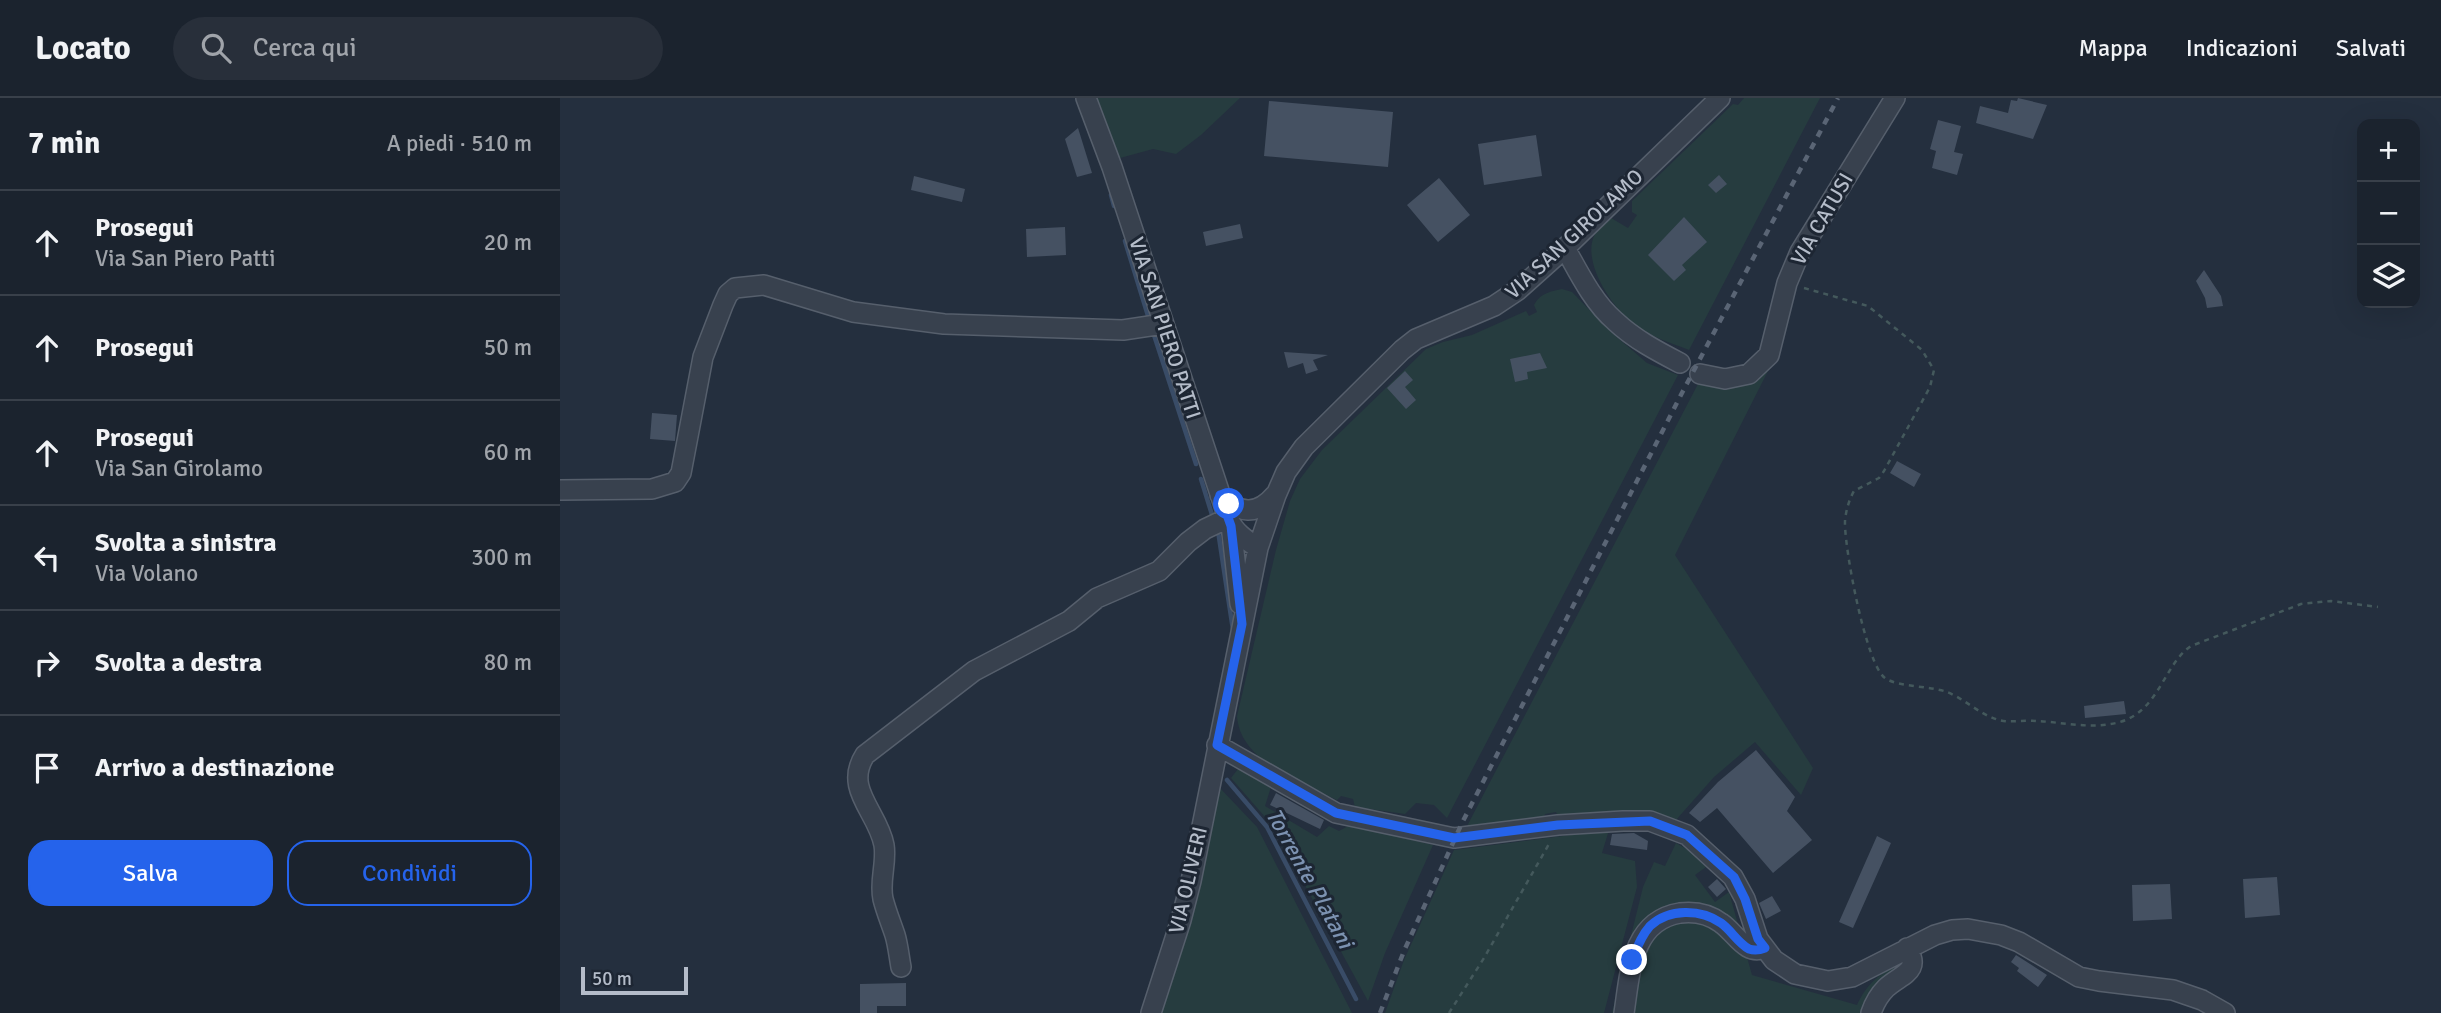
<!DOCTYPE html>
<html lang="it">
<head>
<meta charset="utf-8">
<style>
  :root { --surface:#1b232e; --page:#282f3a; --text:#f1f3f6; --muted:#a0a4aa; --line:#39404a; --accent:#2563eb }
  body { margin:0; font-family:Signika,sans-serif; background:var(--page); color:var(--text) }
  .controls { position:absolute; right:21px; top:21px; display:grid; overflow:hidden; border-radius:14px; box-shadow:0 7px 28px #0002 }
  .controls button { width:63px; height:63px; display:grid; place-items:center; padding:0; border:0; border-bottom:2px solid var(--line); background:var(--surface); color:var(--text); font:35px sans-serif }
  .scale { position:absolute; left:21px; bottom:18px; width:107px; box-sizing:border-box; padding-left:7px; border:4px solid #b4bcc9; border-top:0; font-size:19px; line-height:24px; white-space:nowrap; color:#b4bcc9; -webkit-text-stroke:5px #1d2633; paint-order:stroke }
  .stop { position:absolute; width:21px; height:21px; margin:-16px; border:5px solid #2563eb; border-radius:50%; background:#fff }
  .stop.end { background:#2563eb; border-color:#fff; box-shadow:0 2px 7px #0008 }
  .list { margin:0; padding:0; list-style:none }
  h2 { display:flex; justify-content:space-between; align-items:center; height:91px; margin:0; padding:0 28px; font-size:30px }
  h2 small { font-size:23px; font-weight:400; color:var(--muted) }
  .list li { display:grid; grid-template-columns:46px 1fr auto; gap:21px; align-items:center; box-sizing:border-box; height:105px; padding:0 28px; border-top:2px solid var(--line) }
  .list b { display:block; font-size:26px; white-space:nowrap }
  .list p { margin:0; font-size:23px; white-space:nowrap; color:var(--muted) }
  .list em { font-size:23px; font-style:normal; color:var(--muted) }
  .actions { display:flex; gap:14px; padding:21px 28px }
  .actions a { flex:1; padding:16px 0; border:2px solid var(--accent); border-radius:21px; text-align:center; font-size:24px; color:var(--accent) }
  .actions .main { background:var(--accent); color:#fff }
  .icon { flex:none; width:38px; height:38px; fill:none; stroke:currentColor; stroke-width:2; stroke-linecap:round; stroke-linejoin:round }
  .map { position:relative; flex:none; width:1881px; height:915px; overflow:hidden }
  header { display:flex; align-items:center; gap:42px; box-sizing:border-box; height:98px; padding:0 35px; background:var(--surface); border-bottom:2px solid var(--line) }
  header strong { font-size:33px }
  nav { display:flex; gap:38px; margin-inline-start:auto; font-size:24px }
  .search { width:490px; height:63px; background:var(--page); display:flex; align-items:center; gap:18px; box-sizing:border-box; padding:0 24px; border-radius:38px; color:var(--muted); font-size:26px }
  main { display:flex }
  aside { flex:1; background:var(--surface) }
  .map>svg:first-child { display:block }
</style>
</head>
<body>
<header>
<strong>Locato</strong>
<div class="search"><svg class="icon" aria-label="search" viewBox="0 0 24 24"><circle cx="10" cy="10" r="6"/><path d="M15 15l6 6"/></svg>Cerca qui</div>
<nav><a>Mappa</a><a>Indicazioni</a><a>Salvati</a></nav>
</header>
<main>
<aside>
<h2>7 min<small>A piedi · 510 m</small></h2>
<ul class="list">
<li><svg class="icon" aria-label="ahead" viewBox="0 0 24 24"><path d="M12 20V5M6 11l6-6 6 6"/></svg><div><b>Prosegui</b><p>Via San Piero Patti</p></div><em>20 m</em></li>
<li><svg class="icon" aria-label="ahead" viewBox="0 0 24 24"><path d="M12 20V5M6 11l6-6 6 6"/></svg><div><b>Prosegui</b></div><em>50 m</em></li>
<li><svg class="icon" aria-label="ahead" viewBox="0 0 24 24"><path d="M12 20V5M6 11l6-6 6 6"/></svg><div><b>Prosegui</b><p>Via San Girolamo</p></div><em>60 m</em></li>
<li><svg class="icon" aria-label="left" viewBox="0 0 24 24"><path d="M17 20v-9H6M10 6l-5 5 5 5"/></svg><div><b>Svolta a sinistra</b><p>Via Volano</p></div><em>300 m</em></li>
<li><svg class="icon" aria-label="right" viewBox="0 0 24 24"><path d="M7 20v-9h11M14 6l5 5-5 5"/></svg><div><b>Svolta a destra</b></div><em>80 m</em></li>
<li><svg class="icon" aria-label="arrive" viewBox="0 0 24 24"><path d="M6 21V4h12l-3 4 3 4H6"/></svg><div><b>Arrivo a destinazione</b></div></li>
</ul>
<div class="actions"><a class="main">Salva</a><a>Condividi</a></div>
</aside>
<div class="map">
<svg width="1881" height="915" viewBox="0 0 1881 915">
  <rect width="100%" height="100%" fill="#242f3e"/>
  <path fill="#263c3f" d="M536,0h144l-39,37 -25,19 -23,-5 -33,9z
    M1184,0h76l-131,252c-20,-8 -42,-14 -59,-29 -20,-17 -49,-61 -35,-87 4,-7 10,-11 16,-16l17,10 9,-13 -5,-3v-11l101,-97 5,1z
    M1002,191l10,3 39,40 36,31 31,12 -231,443 -13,-13 -18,-2 -11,11 -50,-7 -2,-8 -12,-3 -4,4c-35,-18 -97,-38 -100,-84l39,-166 14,-49 10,-22 22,-29 104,-101 17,-7 29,-7 54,-24 3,5 8,-4 -3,-7c7,-12 15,-13 28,-16z
    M1210,269l-95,188 138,213 -12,27 -46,-53 -41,35 -38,43c-42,-11 -74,-7 -117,-2l-3,-6 -11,2 -2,5 -77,9 232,-444 29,4z
    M678,671l33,18 -6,19 52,31 12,-11 10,5 11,-6 83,20 -48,108 -17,48 -96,-176 -41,-47z
    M658,688l39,41 95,186h-194z
    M1049,732l-7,23 33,8 2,26 -33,126h-219l19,-53 50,-110z
    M1116,745l14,8 16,16 -11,8 20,27 14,-10 23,83 105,30c10,-22 25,-35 48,-41l-39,49h-254l31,-126 11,-25 11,4z"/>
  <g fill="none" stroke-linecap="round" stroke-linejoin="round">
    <path stroke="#394c67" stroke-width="4.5" d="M551,97l3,11
      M565,143l24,78
      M594,237l42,129
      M641,381l12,39
      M658,433l15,99
      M667,682l40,47 89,172"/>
  </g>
  <path fill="#455162" d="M1458,0l29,7 -14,34 -57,-16 4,-17 28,7 3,-13 6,1z
    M709,3l124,11 -5,55 -124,-11z
    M1378,22l23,6 -7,26 9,2 -6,21 -25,-7 4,-17 -6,-2z
    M518,30l14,45 -15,4 -12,-38z
    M976,37l6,41 -58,9 -6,-41z
    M1159,77l8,9 -11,9 -8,-8z
    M354,78l51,13 -3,13 -51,-12z
    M879,80l31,37 -32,27 -31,-37z
    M1124,119l23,25 -25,23 4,5 -12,11 -26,-26z
    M680,126l3,14 -37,8 -3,-14z
    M505,129l1,28 -39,2 -1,-28z
    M1644,172l17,26 2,10 -16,2 -2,-10 -9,-17z
    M724,254l15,1 29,2 -15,5 5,10 -12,4 -3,-11 -15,5z
    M980,255l7,15 -20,4 1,7 -13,3 -5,-23z
    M845,273l8,9 -8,7 11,13 -10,9 -19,-21z
    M92,315l25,2 -2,26 -25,-2z
    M1337,363l24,13 -7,13 -24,-14z
    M1564,603l2,13 -41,4 -1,-12z
    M1196,652l39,47 -8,14 25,29 -39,33 -56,-65 -17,14 -11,-9 29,-31z
    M716,695l48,27 -4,9 -50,-24z
    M1074,735l14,8 -1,9 -37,-5 2,-11z
    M1317,738l14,7 -38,85 -14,-6z
    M1717,779l3,38 -35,3 -2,-39z
    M1157,781l9,10 -9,8 -9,-10z
    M1610,786l2,35 -39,2 -1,-36z
    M1212,798l9,15 -15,8 -7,-16z
    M1456,857l31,20 -9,12 -21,-16 2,-3 -8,-6z
    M346,885v23h-29v7h-17v-29z"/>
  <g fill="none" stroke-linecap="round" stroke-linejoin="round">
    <defs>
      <path id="minor" d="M526,0l26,69 116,351c6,14 18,22 30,30
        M1005,150c14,25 28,54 50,73 19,18 42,30 65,42
        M1140,276l25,5 24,-5 20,-19 18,-72 13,-31 95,-154
        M0,392l92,-1 23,-7 6,-9 22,-116 20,-52 5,-11 7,-6 29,-3 89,27 91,12 179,6 40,-6
        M660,397c19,19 37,21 55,0
        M671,427l9,79
        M657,647l119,68 118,25 104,-13 65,-4h27l37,14 46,42 12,22 13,40 16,21 21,14 33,7 24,-4 83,-42 17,-5 16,-1 33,6 18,7 60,35 20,4 74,9 29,10 23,13
        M341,869c-2,-11 -3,-22 -6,-32 -4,-12 -9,-24 -12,-36 -4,-18 4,-36 1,-54 -6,-33 -41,-56 -19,-90l109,-84 95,-50 28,-23 62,-27 29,-29 17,-13 23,-11
        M591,915l30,-93 10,-39 67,-333 18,-53 10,-23 18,-25 98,-97 14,-11 78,-33 24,-16 47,-42 155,-150
        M1064,915c6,-39 7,-92 56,-100 16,-2 29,1 41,10 15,10 24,33 44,25
        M1311,915c3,-9 8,-18 15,-25 15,-14 36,-16 21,-40"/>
    </defs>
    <use href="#minor" stroke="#565f6c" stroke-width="22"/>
    <path stroke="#44595c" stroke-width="2.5" stroke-dasharray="5 5" stroke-linecap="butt" d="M1244,190l64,18 54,44 12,20 -4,17 -46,84 -5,7 -25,13c-5,9 -8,19 -9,30 -1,26 21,144 40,157 12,9 46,8 62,14 18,7 33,23 52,28 11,3 25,0 37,1 27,1 56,9 84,1 39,-11 44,-58 71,-76l110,-42 30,-3 47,6
      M889,915l35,-55 65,-114"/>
    <use href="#minor" stroke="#38414e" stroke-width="19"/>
    <path stroke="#5a6575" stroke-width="4.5" stroke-dasharray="7 7" stroke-linecap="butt" d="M820,915l24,-62 58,-128 221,-432 155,-293"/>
  </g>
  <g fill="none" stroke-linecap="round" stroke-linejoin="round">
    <path stroke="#2563eb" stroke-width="9" d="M669,406l-9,-9 11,31 11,98 -25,121 119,68 118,25 104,-13 92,-4 37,14 47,42 11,22 13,40 7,9c-5,2 -10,3 -16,1 -11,-6 -18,-19 -28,-26 -20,-14 -52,-15 -71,3 -9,10 -13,22 -18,34"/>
  </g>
  <g text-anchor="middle" stroke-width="6" stroke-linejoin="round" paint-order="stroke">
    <g font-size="21" fill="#b4bcc9" stroke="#1d2633">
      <text transform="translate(1262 121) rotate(-60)" y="7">VIA CATUSI</text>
      <text transform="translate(1014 136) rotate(-43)" y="7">VIA SAN GIROLAMO</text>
      <text transform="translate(605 230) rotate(72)" y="7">VIA SAN PIERO PATTI</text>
      <text transform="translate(628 782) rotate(-77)" y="7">VIA OLIVERI</text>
    </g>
    <g font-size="23" font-style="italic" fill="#7c92b1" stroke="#1d2633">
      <text transform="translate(750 780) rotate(61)" y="8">Torrente Platani</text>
    </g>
  </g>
</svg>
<div class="controls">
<button>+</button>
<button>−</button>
<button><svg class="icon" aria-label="layers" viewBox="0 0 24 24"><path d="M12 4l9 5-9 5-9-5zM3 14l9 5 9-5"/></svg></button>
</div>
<div class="scale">50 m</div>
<div class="stop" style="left:669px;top:406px"></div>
<div class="stop end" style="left:1072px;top:862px"></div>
</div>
</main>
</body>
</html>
